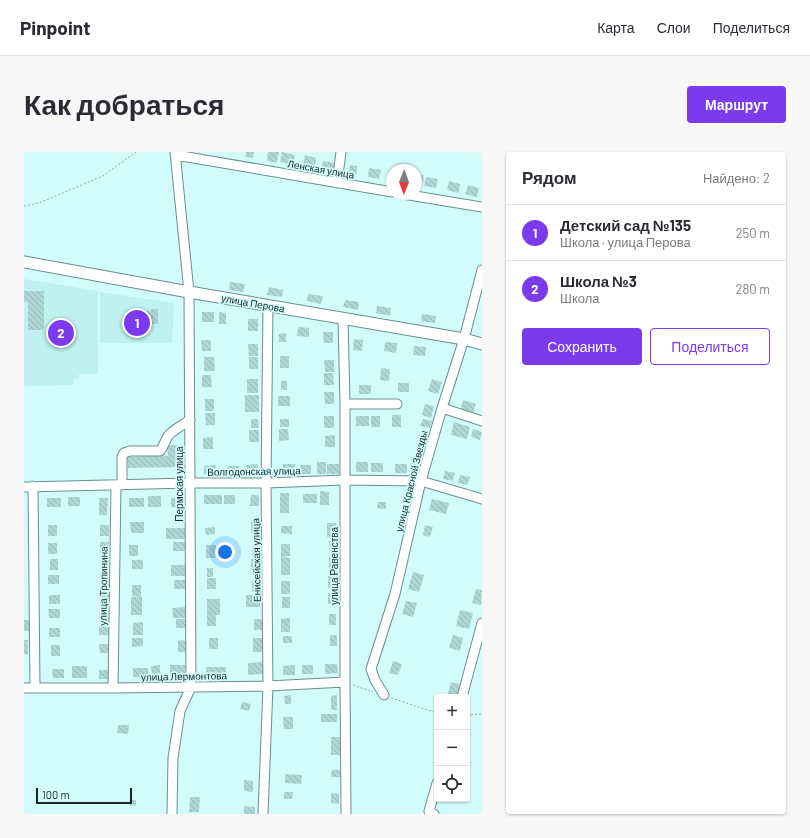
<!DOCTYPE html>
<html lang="ru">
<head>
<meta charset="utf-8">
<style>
  :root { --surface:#fff; --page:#f7f7f7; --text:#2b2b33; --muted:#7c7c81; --line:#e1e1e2; --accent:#7c3aed }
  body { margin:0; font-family:Barlow,sans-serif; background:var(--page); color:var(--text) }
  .controls { position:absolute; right:12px; bottom:12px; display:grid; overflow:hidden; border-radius:4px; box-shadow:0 1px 3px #0004 }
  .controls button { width:36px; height:36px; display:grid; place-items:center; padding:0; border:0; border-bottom:1px solid var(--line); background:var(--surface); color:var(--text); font:20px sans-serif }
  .compass { position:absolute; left:362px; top:12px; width:36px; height:36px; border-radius:50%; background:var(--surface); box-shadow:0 1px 3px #0004; rotate:181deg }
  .scale { position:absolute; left:12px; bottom:10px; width:96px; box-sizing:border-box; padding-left:4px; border:2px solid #192929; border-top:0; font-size:11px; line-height:14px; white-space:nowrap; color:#192929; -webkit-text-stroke:3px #d2fcfb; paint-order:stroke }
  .you { position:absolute; left:201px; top:400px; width:14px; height:14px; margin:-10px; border:3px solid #fff; border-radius:50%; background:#1a73e8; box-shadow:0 0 0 6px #1a73e833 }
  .badge { display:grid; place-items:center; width:26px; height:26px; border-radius:50%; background:var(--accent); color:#fff; font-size:13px; font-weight:700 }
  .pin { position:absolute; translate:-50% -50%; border:2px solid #fff; box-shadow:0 1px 4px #0006 }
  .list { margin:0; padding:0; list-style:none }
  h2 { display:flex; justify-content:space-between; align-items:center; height:52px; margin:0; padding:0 16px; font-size:17px }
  h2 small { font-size:13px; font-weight:400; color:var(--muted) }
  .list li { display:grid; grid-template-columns:26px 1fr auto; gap:12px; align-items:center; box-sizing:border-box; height:56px; padding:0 16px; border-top:1px solid var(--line) }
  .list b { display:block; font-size:15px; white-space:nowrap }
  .list p { margin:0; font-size:13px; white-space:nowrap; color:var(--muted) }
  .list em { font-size:13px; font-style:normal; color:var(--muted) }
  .actions { display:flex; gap:8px; padding:12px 16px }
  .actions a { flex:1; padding:9px 0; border:1px solid var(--accent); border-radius:4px; text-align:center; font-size:14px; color:var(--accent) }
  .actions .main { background:var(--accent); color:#fff }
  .icon { flex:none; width:22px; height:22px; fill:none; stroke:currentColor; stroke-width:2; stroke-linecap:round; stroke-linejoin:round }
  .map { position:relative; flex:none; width:458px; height:662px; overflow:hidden; border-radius:4px }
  header { display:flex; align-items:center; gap:24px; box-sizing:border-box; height:56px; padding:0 20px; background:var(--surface); border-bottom:1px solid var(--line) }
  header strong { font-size:19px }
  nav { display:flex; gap:22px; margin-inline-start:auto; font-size:14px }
  .intro { display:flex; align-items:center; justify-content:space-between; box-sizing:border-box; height:96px; padding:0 24px }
  h1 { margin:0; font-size:28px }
  .button { padding:10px 18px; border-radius:4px; background:var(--accent); color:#fff; font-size:14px; font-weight:700 }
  main { display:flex; gap:24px; padding:0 24px }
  aside { flex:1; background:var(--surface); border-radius:4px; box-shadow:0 1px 3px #0004 }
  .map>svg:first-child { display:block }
</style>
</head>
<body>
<header>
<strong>Pinpoint</strong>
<nav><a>Карта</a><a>Слои</a><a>Поделиться</a></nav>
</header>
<div class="intro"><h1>Как добраться</h1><a class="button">Маршрут</a></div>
<main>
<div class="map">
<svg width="458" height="662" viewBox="0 0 458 662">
  <defs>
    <pattern id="building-back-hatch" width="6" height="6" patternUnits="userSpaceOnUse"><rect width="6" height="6" fill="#add6d5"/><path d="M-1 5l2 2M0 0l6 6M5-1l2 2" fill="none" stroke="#94b8b7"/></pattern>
  </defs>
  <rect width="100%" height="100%" fill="#d2fcfb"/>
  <path fill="#bef1f0" d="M0,127l74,12v83h-19l-1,5h-4v6l-50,1z
    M76,140l74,11 -2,40h-72z"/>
  <path fill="url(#building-back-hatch)" d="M222,0h8l-1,6 -8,-1z
    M244,0h11l-2,11 -10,-2z
    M258,0l13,3 -2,10 -13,-3z
    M281,3l11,3 -1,9 -12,-2z
    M299,9l11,2 -1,9 -12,-2z
    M326,13l7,1 -1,9 -7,-2z
    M345,16l12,2 -2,9 -11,-2z
    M392,22l8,1 -2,12 -6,-1z
    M402,25l12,2 -2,9 -12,-2z
    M425,29l11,3 -1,9 -12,-3z
    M444,33l11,3 -2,9 -12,-3z
    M206,130l15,2 -2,8 -14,-2z
    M245,135l14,3 -1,7 -15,-2z
    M0,139h20v39h-16v-28h-4z
    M284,142l15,2 -2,8 -14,-3z
    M321,148l14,2 -1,8 -15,-3z
    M353,154l14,2 -1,8 -14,-3z
    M108,157h8v2h11v-2h7v15h-26z
    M178,160h12v10h-12z
    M195,160l7,1v11h-7z
    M398,162l14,2 -1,7 -14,-2z
    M224,167h10v12h-10z
    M274,175l11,1v9l-12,-1z
    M299,180h10v11h-9z
    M262,181v9h-7v-8z
    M330,187l9,1 -1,11 -9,-1z
    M177,188h10v11h-9z
    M361,190l12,1 -1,10 -12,-2z
    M224,192h10v12h-9z
    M390,194l12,1 -1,9 -12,-1z
    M256,204h9v12h-9z
    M180,205h10l1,14h-11z
    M225,205h9v12h-9z
    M300,208h10v12h-9z
    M357,216l9,1 -1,12 -9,-1z
    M300,221h9l1,12h-10z
    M178,223h9l1,12h-10z
    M223,227h11v14h-11z
    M408,227l10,3 -4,12 -10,-3z
    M257,229h6v9h-6z
    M374,231h11v9h-11z
    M335,233h12v9h-12z
    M300,240h10v12h-9z
    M221,243h14v17h-14z
    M254,244h12v10h-12z
    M181,247h9v12h-9z
    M439,248l13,4 -3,10 -13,-3z
    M401,252l9,2 -3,12 -9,-3z
    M181,261h10v12h-9z
    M368,263h9v12h-9z
    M300,264h10v12h-10z
    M332,264h13v10h-13z
    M347,264h9v11h-9z
    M227,267h7l1,9h-8z
    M256,267h9v8h-9z
    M399,267l9,2 -2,7 -10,-2z
    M430,270l16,5 -3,12 -16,-4z
    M255,277h9l1,11 -10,1z
    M449,277l9,3 -2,8 -9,-3z
    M225,278h10v12h-10z
    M311,283v12h-10v-11z
    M189,285v12h-10v-11z
    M143,293h11v10h2v12l-52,1 -1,-11 41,-1z
    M293,310h9v12h-9z
    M332,310h12v10h-12z
    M347,311h12v9h-12z
    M386,311h12v9h-12z
    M234,312v10h-12v-9z
    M259,312h12v9l-12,1z
    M303,312h12v10h-12z
    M371,312h12v9h-12z
    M192,313v10h-12v-9z
    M276,313h11v9h-11z
    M203,314h12v9h-11z
    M421,319l10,2 -2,8 -10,-2z
    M436,323l10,2 -3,8 -9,-2z
    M296,339l9,1v13h-9z
    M256,341h9v20h-9z
    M279,342h14v9h-14z
    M180,343h18v9h-18z
    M200,343h11v9h-11z
    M227,343h8v11h-9z
    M124,344h13v11h-13z
    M44,345h12v9h-12z
    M23,346h14v9h-14z
    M75,346h9l-1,17h-8z
    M105,346h15v9h-15z
    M147,346h11v9h-11z
    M408,347l17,4 -3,11 -17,-4z
    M354,350h8v7l-9,-1z
    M106,370h14v11h-13z
    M227,370h9v11h-9z
    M303,371h9v14h-9z
    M24,373h9v11h-9z
    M76,373h9v11h-9z
    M401,373l8,2 -3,10 -7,-2z
    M257,374h11v8l-11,-1z
    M191,375v7l-9,1 -1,-7z
    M142,376h20v11h-20z
    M305,389h8v11h-7z
    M76,390h9v11h-9z
    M149,390h12v9h-12z
    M24,391h9v11h-9z
    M229,392h8v11h-9z
    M257,392h9v12l-9,1z
    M105,393h9v11h-9z
    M182,393h10v13h-10z
    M77,405h8v10h-8z
    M257,405l9,1v17h-9z
    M305,405h7v17h-7z
    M26,407h8v11h-8z
    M227,407h9v11h-9z
    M108,408h11v9h-11z
    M147,413h14v11h-14z
    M183,416h6v9h-6z
    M389,420l11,3 -5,17 -11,-3z
    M24,423h11v9h-11z
    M304,424h8v12h-8z
    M77,425h9v11h-9z
    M183,426h9v11h-9z
    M150,428h12v9h-12z
    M228,429h9v11h-9z
    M257,429h9v13h-9z
    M108,433h9v12l-9,-1z
    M76,437h9v11l-9,1z
    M452,437l6,1 -1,15 -9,-2z
    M304,441h7v11h-7z
    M25,443h11v9h-11z
    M222,443h14v12h-14z
    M107,445h11v18h-11z
    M258,445h8v11h-8z
    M183,447h13v16h-4v11h-9z
    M382,449l11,2 -4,14 -11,-3z
    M161,455l1,11h-13l-1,-10z
    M24,457h12v9h-11z
    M436,458l13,3 -4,16 -13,-3z
    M75,460h12v10h-12z
    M305,462h7v11h-7z
    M266,466v14h-9v-13z
    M152,467h11v9h-11z
    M230,467h9v11h-9z
    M0,468h5v11h-5z
    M119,470v13h-10v-12z
    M75,474h11v9h-11z
    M25,476h11v9h-11z
    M306,483h7v11h-7z
    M429,483l10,3 -3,13 -11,-3z
    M259,484h9v7h-9z
    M108,486h11v8l-11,1z
    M185,486h9v11h-9z
    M229,486h11v14h-11z
    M0,488h4v14h-4z
    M154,488l9,1v11h-9z
    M75,492h12v9h-11z
    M27,493h9v11h-9z
    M369,509l9,3 -4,11 -9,-2z
    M239,510v12l-15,1v-12z
    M301,512h12l1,9 -13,1z
    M136,513v11l-8,1 -1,-11z
    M146,513h15v12l-15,1z
    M271,513v10h-12v-9z
    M278,513h11v9h-11z
    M48,514h15v12h-15z
    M182,515h20v9l-20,-1z
    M109,516h15v9h-15z
    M28,517h12v9h-11z
    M75,518h11v9h-11z
    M427,530l9,2 -4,13h-9z
    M267,543v9h-6l-1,-8z
    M313,543v15h-6v-14z
    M218,550l9,2 -2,7 -9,-2z
    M297,562h16v8h-16z
    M259,565h10v12h-9z
    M94,573h11l-1,9 -11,-1z
    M307,585h9v18h-9z
    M308,618h8v7h-9z
    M261,622l17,1 -1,9 -16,-1z
    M220,628l9,1v11l-9,-1z
    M260,640h9l-1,7h-8z
    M307,641l8,1v10l-8,-1z
    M166,645h10l-1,15h-10z
    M105,648h7v6l-7,-1z
    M220,654l11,1v7h-11z"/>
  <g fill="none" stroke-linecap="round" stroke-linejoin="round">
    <defs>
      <path id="minor" d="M152,3l216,37
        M313,31l4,-31
        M379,42l79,13
        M319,167l2,85v278l1,132
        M321,252h52
        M418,256l40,13
        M98,333v-28l2,-4 6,-2h30c4,-5 5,-10 8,-15 6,-7 15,-11 22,-16
        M9,334l2,202
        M0,335l166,-4h76l78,-3 77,1 61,18
        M0,536h89l155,-2 77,-4
        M89,536l3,-203
        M360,543l-9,-15 -4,-11 24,-75 26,-113 21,-73 22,-69 18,-69
        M438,545l20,-74
        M148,662l1,-56 7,-47 11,-24 -2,-395 -14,-140
        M239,662l5,-128 -2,-203 2,-178
        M410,662l-5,-3 8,-28"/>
      <path id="major" d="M0,110l165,30 275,47 18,5"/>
    </defs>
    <use href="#minor" stroke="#688f8e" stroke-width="11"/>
    <use href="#major" stroke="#688f8e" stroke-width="13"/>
    <path stroke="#8dadac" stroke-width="1" stroke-dasharray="2 2" stroke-linecap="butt" d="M0,54l15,-3 64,-27 33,-24
      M329,533l20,7
      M367,546l46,15
      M443,563l15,-1"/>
    <use href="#minor" stroke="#fff" stroke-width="9"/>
    <use href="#major" stroke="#fff" stroke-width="11"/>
  </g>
  <g text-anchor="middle" stroke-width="3.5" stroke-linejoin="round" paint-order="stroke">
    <g font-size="10" fill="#192929" stroke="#d2fcfb">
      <text transform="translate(297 17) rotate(10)" y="4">Ленская улица</text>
      <text transform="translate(229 151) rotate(10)" y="4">улица Перова</text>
      <text transform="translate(230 319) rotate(-1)" y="4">Волгодонская улица</text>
      <text transform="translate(387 329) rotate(-76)" y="4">улица Красной Звезды</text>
      <text transform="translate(155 332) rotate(-90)" y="4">Пермская улица</text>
      <text transform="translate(232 408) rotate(-91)" y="4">Енисейская улица</text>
      <text transform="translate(310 414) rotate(-90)" y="4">улица Равенства</text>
      <text transform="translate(79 434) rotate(-89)" y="4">улица Тропинина</text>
      <text transform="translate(160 524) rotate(-1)" y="4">улица Лермонтова</text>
    </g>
  </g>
</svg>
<div class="controls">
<button>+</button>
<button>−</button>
<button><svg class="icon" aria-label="locate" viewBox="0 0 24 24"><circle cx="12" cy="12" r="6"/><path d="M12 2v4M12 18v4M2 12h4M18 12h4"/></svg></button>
</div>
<svg class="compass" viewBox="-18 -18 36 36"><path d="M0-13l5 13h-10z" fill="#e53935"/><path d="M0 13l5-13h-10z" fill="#7c7c81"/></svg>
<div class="scale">100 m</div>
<div class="you"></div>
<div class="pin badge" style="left:113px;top:171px">1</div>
<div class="pin badge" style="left:37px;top:181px">2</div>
</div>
<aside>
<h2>Рядом<small>Найдено: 2</small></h2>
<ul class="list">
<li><span class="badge">1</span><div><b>Детский сад №135</b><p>Школа · улица Перова</p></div><em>250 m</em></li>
<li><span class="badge">2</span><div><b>Школа №3</b><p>Школа</p></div><em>280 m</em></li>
</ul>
<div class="actions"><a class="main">Сохранить</a><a>Поделиться</a></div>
</aside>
</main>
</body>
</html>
